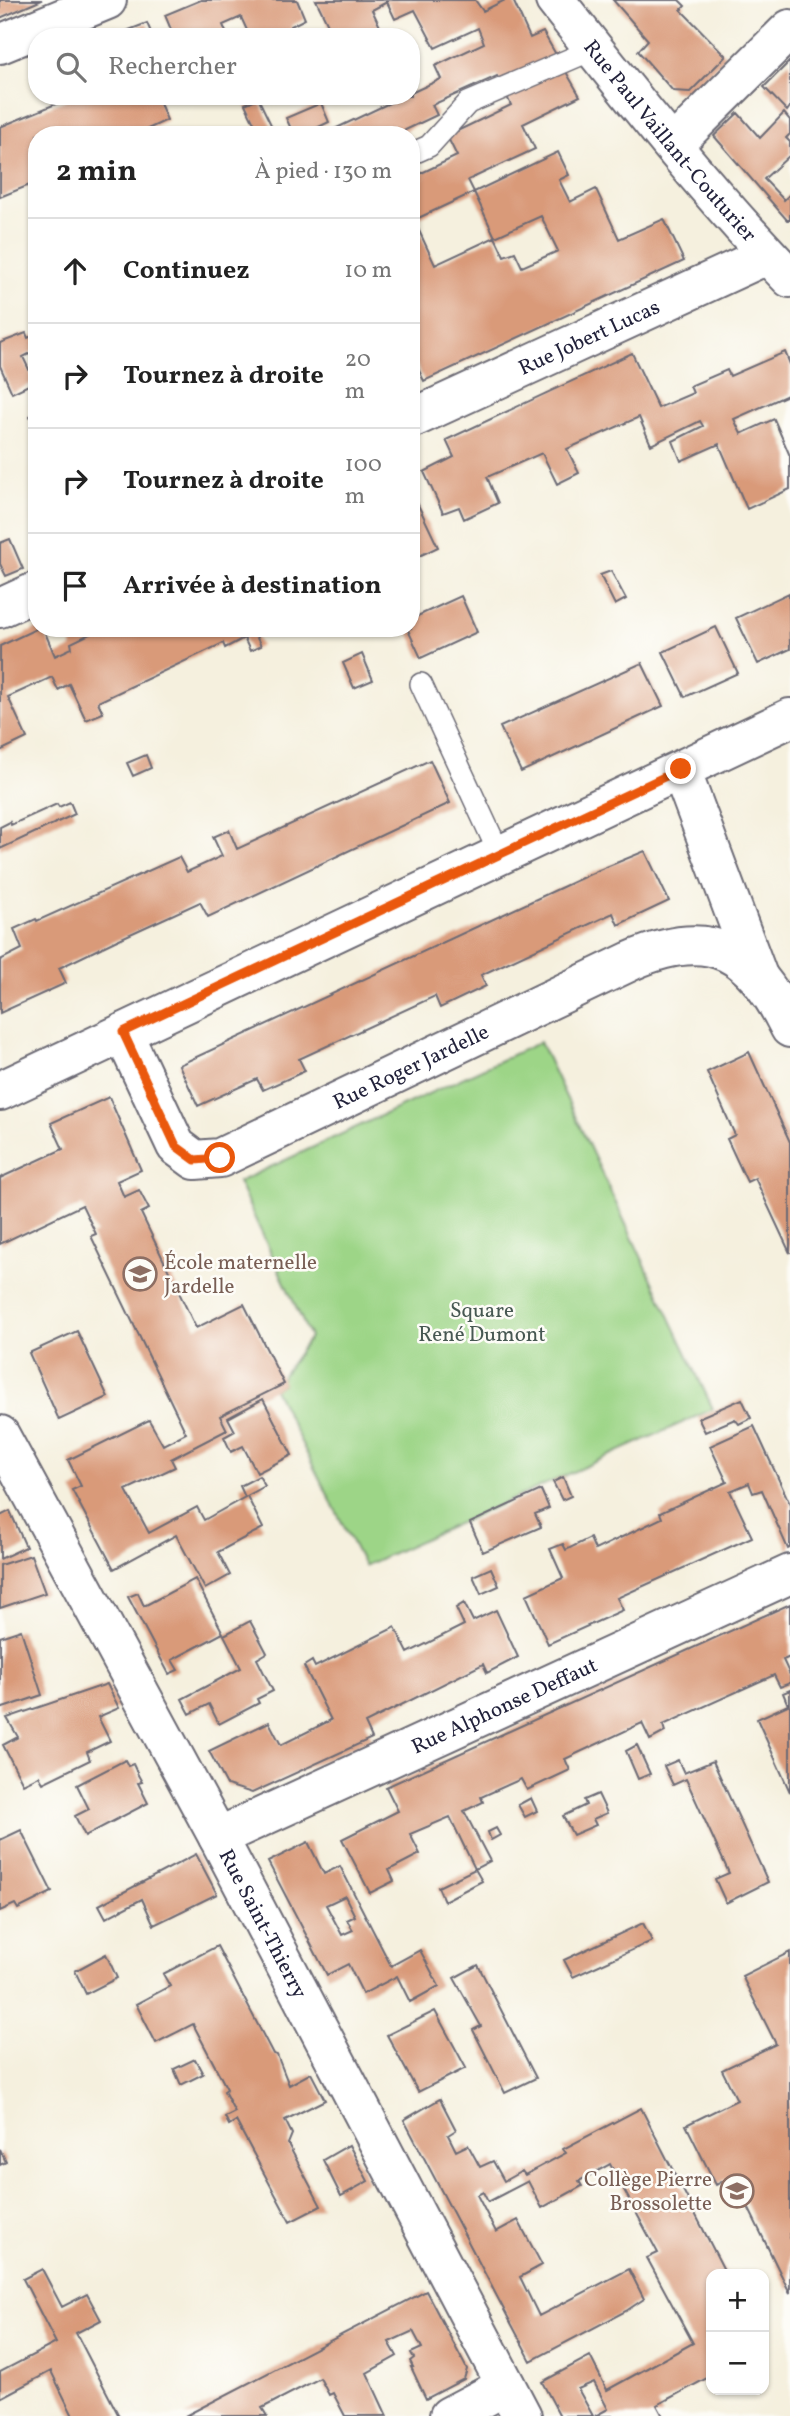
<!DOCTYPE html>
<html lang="fr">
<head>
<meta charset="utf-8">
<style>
  :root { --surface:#fff; --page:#f2f2f2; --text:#222; --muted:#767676; --line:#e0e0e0 }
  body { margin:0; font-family:Vollkorn,serif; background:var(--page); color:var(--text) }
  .controls { position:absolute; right:21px; bottom:21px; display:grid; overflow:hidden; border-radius:14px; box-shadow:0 2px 5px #0004 }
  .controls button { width:63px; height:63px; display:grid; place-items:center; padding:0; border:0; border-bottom:2px solid var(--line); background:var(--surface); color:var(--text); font:35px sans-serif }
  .stop { position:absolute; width:21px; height:21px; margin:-16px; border:5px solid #ea580c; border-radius:50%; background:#fff }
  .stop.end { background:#ea580c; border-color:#fff; box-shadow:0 2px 7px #0008 }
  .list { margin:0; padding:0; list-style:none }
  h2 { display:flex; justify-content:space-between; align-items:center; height:91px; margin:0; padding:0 28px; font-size:30px }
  h2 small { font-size:23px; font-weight:400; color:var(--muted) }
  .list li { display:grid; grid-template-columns:46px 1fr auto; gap:21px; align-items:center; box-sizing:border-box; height:105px; padding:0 28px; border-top:2px solid var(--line) }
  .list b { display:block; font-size:26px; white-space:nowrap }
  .list em { font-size:23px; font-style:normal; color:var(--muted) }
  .icon { flex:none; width:38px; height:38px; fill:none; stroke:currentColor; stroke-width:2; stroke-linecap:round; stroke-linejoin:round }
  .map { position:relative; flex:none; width:790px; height:2416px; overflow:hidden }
  .search { position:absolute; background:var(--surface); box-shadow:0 2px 5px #0004; left:28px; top:28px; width:392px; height:77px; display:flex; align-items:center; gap:18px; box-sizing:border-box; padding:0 24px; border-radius:28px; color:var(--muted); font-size:26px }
  .panel { position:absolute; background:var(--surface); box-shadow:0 2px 5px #0004; left:28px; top:126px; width:392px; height:511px; border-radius:28px }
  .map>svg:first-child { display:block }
</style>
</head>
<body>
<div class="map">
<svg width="790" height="2416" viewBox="0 0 790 2416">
  <rect width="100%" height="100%" fill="#fdfcf7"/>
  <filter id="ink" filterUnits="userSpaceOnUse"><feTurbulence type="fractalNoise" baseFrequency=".0143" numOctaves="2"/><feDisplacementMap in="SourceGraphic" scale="14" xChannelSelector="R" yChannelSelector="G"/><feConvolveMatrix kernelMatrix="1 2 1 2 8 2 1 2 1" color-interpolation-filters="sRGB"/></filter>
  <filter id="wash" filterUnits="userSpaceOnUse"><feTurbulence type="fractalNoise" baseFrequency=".00686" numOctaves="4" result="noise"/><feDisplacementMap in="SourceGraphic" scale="28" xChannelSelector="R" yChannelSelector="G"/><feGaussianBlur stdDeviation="1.57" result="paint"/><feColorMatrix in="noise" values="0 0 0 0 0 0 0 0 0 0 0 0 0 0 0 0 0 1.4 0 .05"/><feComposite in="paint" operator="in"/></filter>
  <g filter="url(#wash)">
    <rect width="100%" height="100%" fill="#f5f0de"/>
    <path fill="#9dd587" stroke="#607c61" stroke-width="2" d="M540,1042l173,367 -349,157 -90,-177 9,-5 -2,-6 29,-41 -72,-155z"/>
    <g id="blocks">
      <path fill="#d99a79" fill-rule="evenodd" d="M0,0h42l-42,18z
        M201,0h96l8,19 -14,7 4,10 -2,1h-43l-9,-20 -18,8 5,12h-54l-9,-22z
        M316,0h159l8,11 22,-11h8l17,38 13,-6 37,64 -57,28 12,25 -67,31 6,12 -60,28 21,45 60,-28 -21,-45 84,-40 11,23 -10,5 11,22 26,-13 23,50 45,-20 20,42 -260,120 -13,-27v-176l46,-22 -10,-20 64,-31 -14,-29 -65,29 5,10 -42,20h-73l82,-39h7v-3l30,-14 -6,-13 49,-23 -6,-15 -43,20 -20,-38 -20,9 -8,-17 -15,8 13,27h-51zM541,216l17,35 -36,16 -7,-15 -11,4 -9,-19z
        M613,0h66l6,6 -4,4 45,46 -36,36 -17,-1 -35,-40 10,-11z
        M147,23l6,14h-39l15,-7z
        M790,61v46l-3,4 -23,-24z
        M75,96h82l10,24 -32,15h-98v60l-5,-11 -32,13v-70z
        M258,98l18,37h-16l-15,-31z
        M321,103l8,19 -27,13h-8l-8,-17z
        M738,113l22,25 24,-25 6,7v14l-4,4 4,4v13l-26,24 20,21 6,-6v26h-3l-73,-84z
        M26,333l2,5 9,-4v16l-14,7 12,25 -23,11 -12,-27v-23z
        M785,352l5,12v30l-56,25 7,15 33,-15 16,37v33l-43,20 -28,-65 -38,17 -8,-20 30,-15 -3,-5 -49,24 -12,-28 -72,32 12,24 -22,11 -15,-31 -55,24 11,26 -34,16 -5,-12 -16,6 -19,-41 30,-15 -8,-17 186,-87 26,55 35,-15 -3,-7 37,-16 3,6z
        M37,412v19l-7,-15z
        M411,490l27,57 -27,13z
        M10,539l13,30 -17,7 -6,-12v-21z
        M611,571l15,28 -11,6 -15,-30z
        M789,593l1,56 -32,15 -22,-46z
        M461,596l16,36 -56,26 -14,-30h4v-9z
        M716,627l22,46 -53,24 -22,-45z
        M38,628h5l12,28 17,-8 -1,-5 31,-15h150l9,18 -11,5 -6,-13 -19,10 -2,-5 -125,59 5,11 -17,7 -17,-36 -11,6 -6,-13 -44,20 19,41 -27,13v-105z
        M362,654l11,26 -19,8 -11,-25z
        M642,663l21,43 -142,66 -21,-45z
        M146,755l5,13 -18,8 -6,-13z
        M430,760l20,43 -242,114 -8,-15 -85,39 -56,27 7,15 -66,30v-53l22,-11 -8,-20 22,-10 1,2 142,-64 8,15 35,-16 -9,-19 16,-7 8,19z
        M70,802l5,12 -75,35v-22l10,-5 1,3 46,-21 2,3z
        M645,851l24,50 -51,24 -5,-12 -132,62 5,11 -46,22 -5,-12 -136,63 6,12 -42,19 -6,-11 -59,27 -19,-41 420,-195z
        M749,1052l41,90v111l-35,-75 -8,4 -20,-43 8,-4 -28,-63z
        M109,1097l32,73 -24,11 7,16 15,-7 10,19 -8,4 55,115 48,-24 40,80 -64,32 7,14 -56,29 4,8 -49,23 23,43 48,-26 7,13 41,-23 -5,-11 19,-10 6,10 -18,10 16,32 -45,24 12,23 -25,14 -29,-54 -62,34 -42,-79 9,-4 -13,-26 81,-40 14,25 23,-12 -95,-197 5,-2 -14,-29 -82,39v-66l63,-29 -12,-26z
        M77,1331l31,66 -49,23 -30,-67z
        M263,1399l29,56 -35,18 -14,-27 -12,6 -7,-15 11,-6 -7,-13z
        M742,1399l9,19 -12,6 -4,-5 -30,13 -7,-14z
        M754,1426l36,78v44l-2,1 -26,-59 -9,3 -4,-10 -19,8 22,46 -135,61 6,12 -75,34 -22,-49 37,-17 -13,-29 13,-5 3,6 24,-12 5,12 67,-32 -2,-5 67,-31 -17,-36z
        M563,1477l8,19 -9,4 -9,-18z
        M541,1490l8,18 -14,6 6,13 -58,25 -13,-29z
        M10,1511l16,36 -26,12v-43z
        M31,1555l14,38 -45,15v-43z
        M491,1568l8,18 -18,8 -8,-18z
        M195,1579l28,54 -51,27 6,10 -9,4 -41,-77 10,-4 6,13z
        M464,1603l9,18 23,-11 22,47 -31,16 -4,-9 -118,59 7,15 -120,55 -25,-8 -18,-34 60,-29 12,23 50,-25 -27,-54 8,-5 3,6 80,-40 13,26 56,-28 -8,-17z
        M790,1604v53l-7,3 7,15v8l-10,4 -6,-12 -111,50 2,7 -15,8 -8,-17 -77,36 5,11 -43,20 -6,-11 -40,18 2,5 -19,9 26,50 -15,8 -25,-52 -40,17 10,20 -31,16 5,11 -24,12 -28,-54 56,-28 -12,-24z
        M250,1621l17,32 -10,6 16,32 -16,8 2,4 -40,21 -10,-20 -19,10 -8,-15 59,-31 -17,-33z
        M21,1630l21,65 -42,14v-72z
        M107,1684l12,24 -21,9 12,24 -23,11 3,8 -47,23 -4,-7 -16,8 -20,-39 15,-8 -11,-19z
        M790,1690v102l-33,-73 31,-14 -5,-12z
        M637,1745l13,29 -12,5 -12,-28z
        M125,1760l3,6 5,-2 5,11 4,7 -4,1 10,20 -63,33 -10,-20 14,-7 -12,-24z
        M678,1760l6,13 29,-12 55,121 -42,21 -11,-24 14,-6 -43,-94 -13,6 -9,-19z
        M598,1794l9,19 -14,6 3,6 -23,10 -10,-19 23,-11 -2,-5z
        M531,1798l6,13 -12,6 -7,-12z
        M496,1828l4,7 -9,5 -3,-8z
        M21,1830l31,62 -34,17 -3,-5 -15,7v-71z
        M308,1842l16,32 16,-8 51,100 29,-16 19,36 -29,16 -13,-26 -34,18 -15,-30 -21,11 -59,-113zM345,1896l10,20 -8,4 6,10 -11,5 -16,-30z
        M196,1854l21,40 -63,31 -12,-26 -36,19 -7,-13z
        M475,1869l7,12 -38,20 -6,-14z
        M643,1923l9,18 -79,36 -9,-17z
        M217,1946l56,108 4,1 12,30 22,-12 14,27 -40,20 7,14 -4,10 33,62 -31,16 -54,-101 -7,4 -4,-8 10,-5 -11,-21 3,-2 -34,-65 -37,19 -20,-39 34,-18 -7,-12z
        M790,1952v341l-57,-117 -17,9 -30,-60 51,-25 -15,-30 54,-26 -34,-68z
        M106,1954l11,24 -31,16 -11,-23z
        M478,1965l58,113 -31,15 -32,-63 8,-4 -27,-48z
        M435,2011l31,57 -48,24 -31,-57z
        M195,2059l8,15 -22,11 -7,-16z
        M440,2099l16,31 -8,5 8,16 12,-6 12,22 13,-6 11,20 18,-10 3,4 41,-22 -3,-4 78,-41 85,166h-15v102l-54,29 6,11h-68l13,-7 -14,-27 -16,7 15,27h-33l-18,-34 48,-26 17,34 86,-47 -46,-85 11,-5 -48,-89 -31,17 3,5 -40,22 -14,-27 -40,21 -5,-10 -6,3 19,37 22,-12 24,45 -22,12 19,39 90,-47 15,30 -18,12 -95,50 -127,-241z
        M349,2145l19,36 -27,15 -18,-36z
        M0,2149l6,13 -6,3z
        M42,2269l20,38 25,-13 14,26 -25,13 43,83h-46l-22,-45 -51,27v-26l56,-29 -33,-64z
        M426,2291l41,78 -3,10 -38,20 -15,-32h2l-3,-6 4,-3 -3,-5 11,-5 -9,-17 -24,11 8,14 -30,17 20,43h-42l-12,-23 -4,2 -9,-17 -58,30 5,8h-82z"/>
    </g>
  </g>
  <g filter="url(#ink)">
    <use href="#blocks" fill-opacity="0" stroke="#6c6a74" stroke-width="2"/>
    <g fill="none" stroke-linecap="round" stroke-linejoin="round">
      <defs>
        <path id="lane" d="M411,154l18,-8 39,-43 126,-54
          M421,684l79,171"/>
        <g id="street">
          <path id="s1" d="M555,0c75,95 151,191 235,278"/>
          <path d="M0,44l107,-44"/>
          <path d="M673,145l117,-116"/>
          <path id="s2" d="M411,419l356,-164"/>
          <path d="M0,608l37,-17"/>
          <path d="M681,770l77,206"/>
          <path id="s3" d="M123,1033l53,113 19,14 25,-2 411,-197c82,-37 122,-8 159,67"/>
          <path d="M0,1091l790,-373"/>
          <path id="s4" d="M0,1435l218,402 304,579"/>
          <path id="s5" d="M218,1837l572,-263"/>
          <path d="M449,2416l57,-30"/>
        </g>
      </defs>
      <use href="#lane" stroke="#6c6a74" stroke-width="24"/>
      <use href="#street" stroke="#6c6a74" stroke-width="42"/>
      <use href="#lane" stroke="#fff" stroke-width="21"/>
      <use href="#street" stroke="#fff" stroke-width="38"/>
    </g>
  </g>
  <g fill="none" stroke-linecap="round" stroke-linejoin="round" filter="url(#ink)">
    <path stroke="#ea580c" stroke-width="9" d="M220,1158l-25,2 -19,-14 -53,-114 558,-263"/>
  </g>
  <defs>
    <symbol id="school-ring" viewBox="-11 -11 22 22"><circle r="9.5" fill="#fdfcf7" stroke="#8d6e63" stroke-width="1.5"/><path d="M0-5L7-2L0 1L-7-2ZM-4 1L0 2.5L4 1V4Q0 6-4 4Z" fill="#8d6e63"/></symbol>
  </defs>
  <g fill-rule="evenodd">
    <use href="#school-ring" x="121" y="1255" width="38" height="38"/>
    <use href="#school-ring" x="718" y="2172" width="38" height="38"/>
  </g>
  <g text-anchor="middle" stroke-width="5" stroke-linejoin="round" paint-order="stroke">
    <g font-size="21" fill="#22223b" stroke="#fdfcf7">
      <text dy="7" stroke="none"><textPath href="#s1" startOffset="182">Rue Paul Vaillant-Couturier</textPath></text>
      <text dy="7" stroke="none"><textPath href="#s2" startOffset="196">Rue Jobert Lucas</textPath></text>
      <text dy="7" stroke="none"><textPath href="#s3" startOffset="385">Rue Roger Jardelle</textPath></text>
      <text dy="7" stroke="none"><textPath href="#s5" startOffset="315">Rue Alphonse Deffaut</textPath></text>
      <text dy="7" stroke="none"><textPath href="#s4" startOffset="555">Rue Saint-Thierry</textPath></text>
    </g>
    <g font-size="21" fill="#785e54" stroke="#fdfcf7" text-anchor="start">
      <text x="164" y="1269">École maternelle<tspan x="164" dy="24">Jardelle</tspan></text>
      <text x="712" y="2186" text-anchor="end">Collège Pierre<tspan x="712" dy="24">Brossolette</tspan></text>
    </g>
    <g font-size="21" fill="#475852" stroke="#fdfcf7">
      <text x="482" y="1317">Square<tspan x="482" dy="24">René Dumont</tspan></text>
    </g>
  </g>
</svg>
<div class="controls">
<button>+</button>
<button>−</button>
</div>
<div class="stop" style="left:220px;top:1158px"></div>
<div class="stop end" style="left:681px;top:769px"></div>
<div class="search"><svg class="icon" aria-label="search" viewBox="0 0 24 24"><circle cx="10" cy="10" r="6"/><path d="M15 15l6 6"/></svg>Rechercher</div>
<section class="panel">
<h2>2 min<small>À pied · 130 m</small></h2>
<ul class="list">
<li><svg class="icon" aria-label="ahead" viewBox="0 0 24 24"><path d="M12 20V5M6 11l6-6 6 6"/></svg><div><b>Continuez</b></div><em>10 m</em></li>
<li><svg class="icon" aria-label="right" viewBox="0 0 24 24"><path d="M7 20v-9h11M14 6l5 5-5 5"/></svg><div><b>Tournez à droite</b></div><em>20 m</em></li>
<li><svg class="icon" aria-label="right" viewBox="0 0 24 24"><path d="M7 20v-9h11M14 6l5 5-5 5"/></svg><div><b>Tournez à droite</b></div><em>100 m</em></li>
<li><svg class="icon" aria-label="arrive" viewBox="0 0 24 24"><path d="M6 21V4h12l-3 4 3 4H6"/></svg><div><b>Arrivée à destination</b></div></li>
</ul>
</section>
</div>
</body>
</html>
